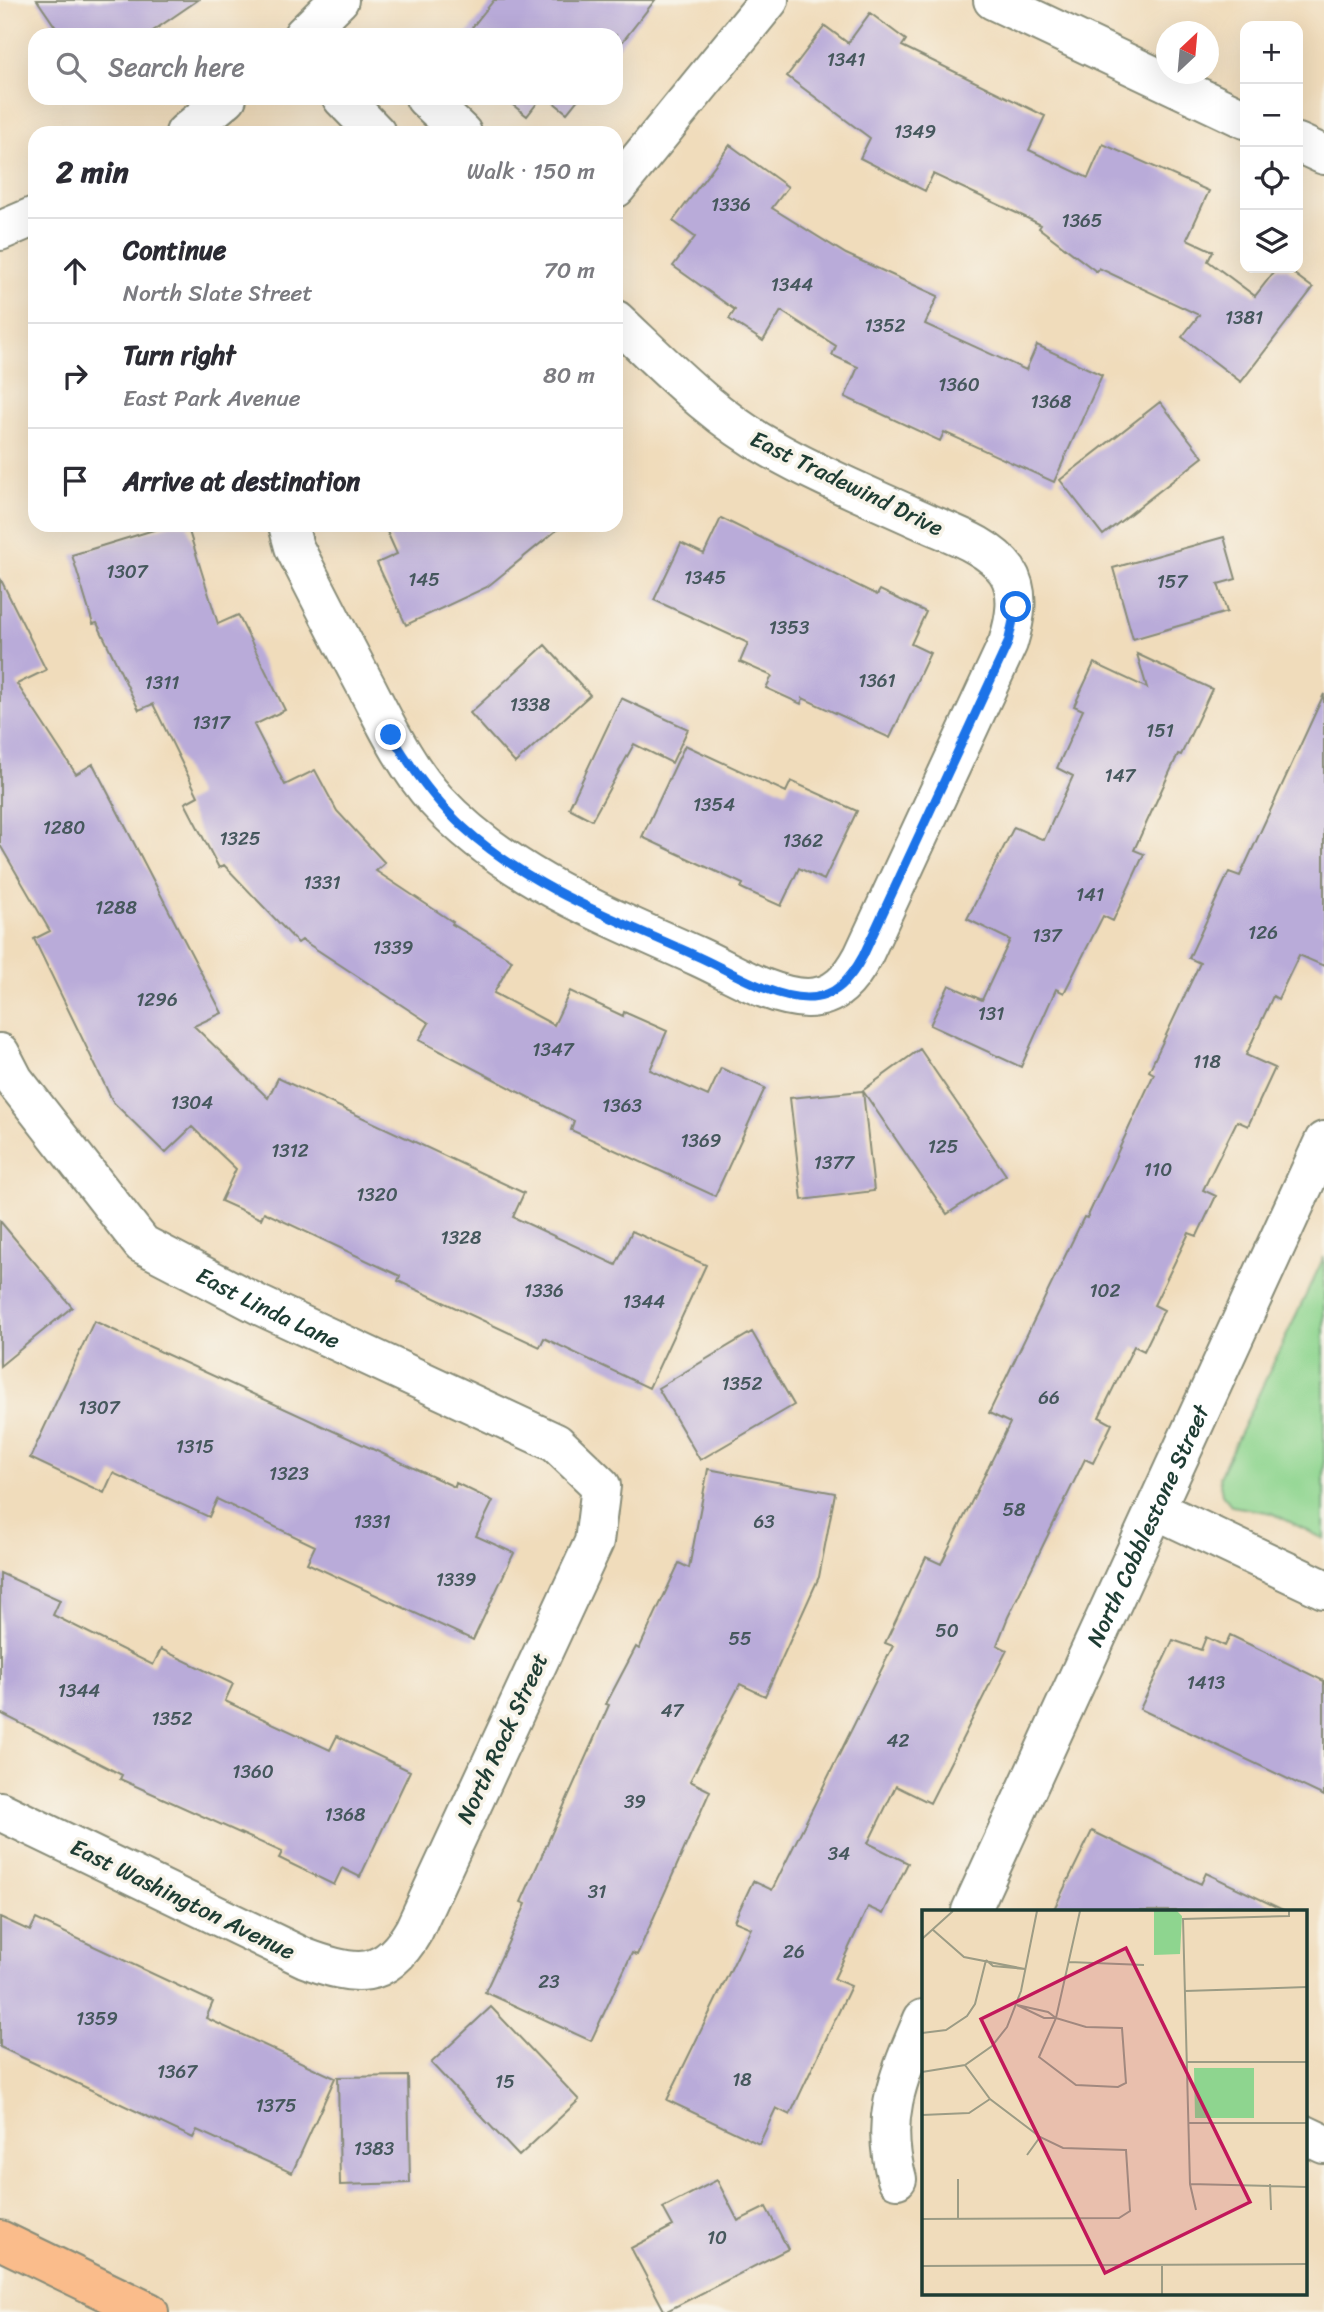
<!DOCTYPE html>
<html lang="en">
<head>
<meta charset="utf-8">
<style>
  :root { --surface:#fff; --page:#f2f2f3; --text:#2b2b33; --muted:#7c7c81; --line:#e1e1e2 }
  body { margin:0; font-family:Sriracha,sans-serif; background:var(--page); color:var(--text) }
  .controls { position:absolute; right:21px; top:21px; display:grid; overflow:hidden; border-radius:14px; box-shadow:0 7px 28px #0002 }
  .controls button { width:63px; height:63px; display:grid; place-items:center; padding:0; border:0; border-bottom:2px solid var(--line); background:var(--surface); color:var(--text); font:35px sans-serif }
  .compass { position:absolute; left:1156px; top:21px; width:63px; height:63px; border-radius:50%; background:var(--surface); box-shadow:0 7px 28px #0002; rotate:26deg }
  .stop { position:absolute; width:21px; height:21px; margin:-16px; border:5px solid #1a73e8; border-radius:50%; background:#fff }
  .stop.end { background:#1a73e8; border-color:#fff; box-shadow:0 2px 7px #0008 }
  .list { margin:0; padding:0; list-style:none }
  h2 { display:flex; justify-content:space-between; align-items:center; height:91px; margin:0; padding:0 28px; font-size:30px }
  h2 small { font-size:23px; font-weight:400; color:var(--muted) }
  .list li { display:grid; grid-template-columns:46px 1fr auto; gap:21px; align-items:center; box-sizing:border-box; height:105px; padding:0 28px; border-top:2px solid var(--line) }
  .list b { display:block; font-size:26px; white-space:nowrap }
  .list p { margin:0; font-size:23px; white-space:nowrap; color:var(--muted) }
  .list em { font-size:23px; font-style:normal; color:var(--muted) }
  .icon { flex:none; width:38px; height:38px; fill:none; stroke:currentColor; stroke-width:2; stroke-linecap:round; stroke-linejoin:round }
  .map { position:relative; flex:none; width:1324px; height:2312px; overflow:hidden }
  .search { position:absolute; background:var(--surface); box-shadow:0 7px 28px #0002; left:28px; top:28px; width:595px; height:77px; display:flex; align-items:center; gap:18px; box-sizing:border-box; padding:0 24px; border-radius:21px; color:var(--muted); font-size:26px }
  .panel { position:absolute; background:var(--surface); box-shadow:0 7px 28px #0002; left:28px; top:126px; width:595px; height:406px; border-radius:21px }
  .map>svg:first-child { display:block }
</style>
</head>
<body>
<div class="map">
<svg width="1324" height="2312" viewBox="0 0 1324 2312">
  <rect width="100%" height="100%" fill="#f7f3e8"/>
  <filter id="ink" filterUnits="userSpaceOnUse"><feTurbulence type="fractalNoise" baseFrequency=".0143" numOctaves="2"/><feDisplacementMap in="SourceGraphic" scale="14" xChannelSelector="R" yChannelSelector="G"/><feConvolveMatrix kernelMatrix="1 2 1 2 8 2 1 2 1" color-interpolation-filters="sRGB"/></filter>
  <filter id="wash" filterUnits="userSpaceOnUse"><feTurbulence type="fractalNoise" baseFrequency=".00686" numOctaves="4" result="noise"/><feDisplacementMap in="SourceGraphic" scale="28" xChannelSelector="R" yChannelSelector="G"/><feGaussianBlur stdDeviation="1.57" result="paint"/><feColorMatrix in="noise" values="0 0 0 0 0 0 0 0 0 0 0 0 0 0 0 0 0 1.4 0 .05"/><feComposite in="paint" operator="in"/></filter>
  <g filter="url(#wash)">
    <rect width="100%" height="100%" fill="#f0dcbb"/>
    <path fill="#8ed58f" stroke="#568962" stroke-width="2" d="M1324,1257v282l-52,-26 -40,-7 -10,-12 -3,-17z"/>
    <g id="blocks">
      <path fill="#b9abd9" d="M37,0h161l-51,35h-86z
        M494,0h161l-39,50v-15h-150z
        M870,13l36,27 -4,6 143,70 -16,34 59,28 15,-34 106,47 -22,48 26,12 -5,10 47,35 22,-28h9l27,20 -72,94 -59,-45 17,-22 -100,-47 -2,4 -58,-44 2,-3 -18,-9 -90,-42 -8,17 -65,-33 10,-20 -83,-62 38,-50 23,17z
        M504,98h37l-14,18z
        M548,98h31l-12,15z
        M730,145l58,42 -16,21 74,46 92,42 -13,28 101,46 11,-25 65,30 -48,107 -110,-50 -4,9 -95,-44 13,-30 -26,-12 4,-9 -55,-35 -18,30 -34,-22 6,-9 -62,-44 22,-29 -22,-16z
        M1160,402l43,55 -100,78 -43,-55z
        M721,518l156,77 3,-5 46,22 -15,32 19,9 -40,85 -87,-40 -2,6 -35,-16 6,-12 -32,-14 8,-19 -94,-43 27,-57 23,11z
        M170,525h17l31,99 20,-9 47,95 -31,15 31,60 30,-15 22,41 48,52 -9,8 77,51 -1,2 60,36 -18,33 60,32 16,-34 53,25 1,-4 43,19 -17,39 58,26 13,-28 44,20 -50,108 -144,-66 3,-9 -155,-81 10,-17 -127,-83 -4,3 -74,-78 -5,3 -34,-65 13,-7 -45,-92 -14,6 -42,-87 -4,1 -21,-69z
        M384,525h179l-76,62 -81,38 -29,-62 20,-9z
        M1224,537l12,42 -18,5 9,28 -94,27 -20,-71z
        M0,578l46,92 -29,14 59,90 17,-10 129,249 -28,13 74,72 10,-20 246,115 -11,24 103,48 16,-34 74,34 -57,123 -105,-50 -4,9 -142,-66 2,-5 -136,-64 -3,7 -40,-18 15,-32 -44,-42 -27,26 -52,-51 -79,-163 16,-8 -50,-86z
        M545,645l45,50 -75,68 -45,-50z
        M1137,654l75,35 -31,66 -3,-1 -44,96 10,4 -31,67 -10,-5 -39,77 -8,-4 -35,78 -91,-42 19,-40 33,15 28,-60 -43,-21 47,-92 30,13 29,-64 -16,-8 26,-58 -9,-4 20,-43 53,25z
        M1324,694v272l-25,-11 -21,44 -5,-3 -27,59 29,13 -27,58 -11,-5 -34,69 13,6 -19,40 -8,-3 -35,72 10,5 -20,41 -10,-5 -35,71 13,7 -19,39 -8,-4 -77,158 -11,28 10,5 -77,153 -34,-17 -28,57 40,20 -25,51 -15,-7 -34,72 17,7 -61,129 -14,-7 -17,36 -92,-44 84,-172 -17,-7 19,-40 19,9 121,-244 -8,-3 41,-86 15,7 69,-141 -21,-10 95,-196 3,1 67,-144 -5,-3 51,-108 -11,-5 40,-86 11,4z
        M621,698l67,31 -16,34 -38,-19 -42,76 -23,-12z
        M685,745l101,47 5,-11 66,30 -33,69 -25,-12 -18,38 -40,-18 2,-4 -101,-47z
        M920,1049l86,126 -59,39 -84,-123 11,100 -72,9 -12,-102 72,-7z
        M0,1221l72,86 -72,59z
        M94,1321l361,166 1,-4 37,18 -17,35 38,17 -41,87 -166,-77 8,-17 -98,-47 -8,18 -96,-44 -9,20 -74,-35z
        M752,1332l42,73 -94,55 -42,-72z
        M708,1469l127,24 -16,84 -54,119 -25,-12 -50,97 20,10 -73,164 -5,-2 -41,88 -106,-49 41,-88 -5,-2 88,-197 -3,-1 30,-57 3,2 40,-86 10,5z
        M0,1573l60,27 -7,15 100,50 8,-16 72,35 -8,17 105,49 7,-14 73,35 -50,106 -18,-9 -8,17 -55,-27 3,-6 -162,-73 2,-4 -122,-62z
        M1230,1635l94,46v115l-184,-87 33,-69 28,10 5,-13 19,9z
        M1092,1831l109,53 5,-11 79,38h-232z
        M0,1917l30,14 6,-12 177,83 -7,16 129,60 -43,95 -95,-43 -4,8 -193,-91z
        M491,2007l88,93 -60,56 -88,-93z
        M408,2076l2,107 -70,2 -2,-108z
        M717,2180l21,41 28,-14 22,42 -123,63 -34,-64 42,-22 -10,-18z"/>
    </g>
  </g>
  <g filter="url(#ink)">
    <use href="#blocks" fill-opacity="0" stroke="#888c78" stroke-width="2"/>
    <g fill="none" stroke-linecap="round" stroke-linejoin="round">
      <defs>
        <g id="minor">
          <path d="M993,0l252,119"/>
          <path d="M303,35l36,-35"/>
          <path d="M342,98l34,35"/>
          <path d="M425,98l37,35"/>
          <path d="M185,133l42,-35"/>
          <path d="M1298,143l26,12"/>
          <path d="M616,188l153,-188"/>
          <path d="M0,231l35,-15"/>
          <path d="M288,525l6,22c24,47 48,94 73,141 20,39 40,80 69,112 71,77 170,115 263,157 33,15 71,40 108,41 29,0 44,-20 56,-42l145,-313c7,-23 13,-50 -1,-72 -19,-27 -58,-38 -86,-51 -50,-23 -102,-44 -149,-71 -60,-33 -107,-83 -156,-129"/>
          <path id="s1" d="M0,1053l14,27 128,164 119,62 295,137 45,43 -7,56 -180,388c-29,51 -59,47 -109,28l-305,-147"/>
          <path d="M1157,1510l167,79"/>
          <path id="s2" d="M971,1911l353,-770"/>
          <path d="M1305,2135l19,9"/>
          <path d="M897,2179c-18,-62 2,-103 26,-160"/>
        </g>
        <path id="major" d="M0,2240l149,72"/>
      </defs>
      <use href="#minor" stroke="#888c78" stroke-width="42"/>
      <use href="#major" stroke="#888c78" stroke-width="42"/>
      <use href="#minor" stroke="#fff" stroke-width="38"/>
      <use href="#major" stroke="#fabc8b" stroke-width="38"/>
    </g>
  </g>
  <g fill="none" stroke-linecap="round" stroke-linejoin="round" filter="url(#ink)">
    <path stroke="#1a73e8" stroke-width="9" d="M391,735c21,34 43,65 72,92 67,61 154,93 236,130 33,15 71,40 108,41 29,0 44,-20 56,-42l145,-313 8,-36"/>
  </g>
  <g text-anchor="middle" stroke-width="7" stroke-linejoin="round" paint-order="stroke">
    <g font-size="19" fill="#46585d">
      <text x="846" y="66">1341</text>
      <text x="915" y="138">1349</text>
      <text x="731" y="211">1336</text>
      <text x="1082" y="227">1365</text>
      <text x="792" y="291">1344</text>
      <text x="1244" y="324">1381</text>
      <text x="885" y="332">1352</text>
      <text x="959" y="391">1360</text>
      <text x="1051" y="408">1368</text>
      <text x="127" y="578">1307</text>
      <text x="705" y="584">1345</text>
      <text x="424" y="586">145</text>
      <text x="1172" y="588">157</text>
      <text x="789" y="634">1353</text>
      <text x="877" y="687">1361</text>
      <text x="162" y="689">1311</text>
      <text x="530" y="711">1338</text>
      <text x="211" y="729">1317</text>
      <text x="1160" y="737">151</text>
      <text x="1120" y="782">147</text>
      <text x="714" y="811">1354</text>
      <text x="64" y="834">1280</text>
      <text x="240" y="845">1325</text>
      <text x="803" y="847">1362</text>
      <text x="322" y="889">1331</text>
      <text x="1090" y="901">141</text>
      <text x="116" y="914">1288</text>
      <text x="1263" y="939">126</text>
      <text x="1047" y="942">137</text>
      <text x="393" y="954">1339</text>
      <text x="157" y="1006">1296</text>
      <text x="991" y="1020">131</text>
      <text x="553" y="1056">1347</text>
      <text x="1207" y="1068">118</text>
      <text x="192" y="1109">1304</text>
      <text x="622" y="1112">1363</text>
      <text x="701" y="1147">1369</text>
      <text x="943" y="1153">125</text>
      <text x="290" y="1157">1312</text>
      <text x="834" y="1169">1377</text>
      <text x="1158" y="1176">110</text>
      <text x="377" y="1201">1320</text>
      <text x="461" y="1244">1328</text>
      <text x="544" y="1297">1336</text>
      <text x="1105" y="1297">102</text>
      <text x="644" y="1308">1344</text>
      <text x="742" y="1390">1352</text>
      <text x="1049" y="1404">66</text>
      <text x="99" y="1414">1307</text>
      <text x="195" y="1453">1315</text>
      <text x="289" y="1480">1323</text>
      <text x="1014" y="1516">58</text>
      <text x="372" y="1528">1331</text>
      <text x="764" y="1528">63</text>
      <text x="456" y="1586">1339</text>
      <text x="947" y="1637">50</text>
      <text x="740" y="1645">55</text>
      <text x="1206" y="1689">1413</text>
      <text x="79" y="1697">1344</text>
      <text x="672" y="1717">47</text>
      <text x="172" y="1725">1352</text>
      <text x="898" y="1747">42</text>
      <text x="253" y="1778">1360</text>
      <text x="635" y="1808">39</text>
      <text x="345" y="1821">1368</text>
      <text x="839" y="1860">34</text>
      <text x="597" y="1898">31</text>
      <text x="794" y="1958">26</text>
      <text x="549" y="1988">23</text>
      <text x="97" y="2025">1359</text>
      <text x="177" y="2078">1367</text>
      <text x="742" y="2086">18</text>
      <text x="505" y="2088">15</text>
      <text x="276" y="2112">1375</text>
      <text x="374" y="2155">1383</text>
      <text x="717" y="2244">10</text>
    </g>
    <g font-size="23" fill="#1f3d34" stroke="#f7f3e8">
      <text transform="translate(847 483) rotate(26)" y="8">East Tradewind Drive</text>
      <text dy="8" stroke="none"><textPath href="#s1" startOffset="380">East Linda Lane</textPath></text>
      <text dy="8" stroke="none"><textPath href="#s2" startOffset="424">North Cobblestone Street</textPath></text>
      <text transform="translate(502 1738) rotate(-65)" y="8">North Rock Street</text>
      <text transform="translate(183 1899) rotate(26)" y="8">East Washington Avenue</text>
    </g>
  </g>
  <g transform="translate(922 1910)">
    <rect width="385" height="385" fill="#f0dcbb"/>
    <path d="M232,1h23l5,5 -2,38 -26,1zM272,158h60v50h-59z" fill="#8ed58f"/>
    <path fill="none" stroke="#9c9c85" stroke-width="2" d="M10,19l32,28 61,12M0,29l31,-28M64,50l7,6 32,3M147,52l75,3M263,81l122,-4M95,95l27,13h12l30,9 36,1 4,55 -8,4 -42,-2 -37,-28 17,-39 24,-107M95,95l31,7 8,6M0,123l24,-3 21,-14 8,-12 11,-44M265,152h120M0,162l43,-7 27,-19 15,-19 14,-36 16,-80M0,205l47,-2 21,-14M267,213h118M105,245l13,-18M36,269v40M268,274l117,3M348,274l1,26M274,300l-6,-26 -7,-265 106,-3v-5M0,309l197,-1 11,-7 -4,-61 -63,-2 -23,-11 -50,-38 -25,-34M0,356l385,-2M240,384v-29"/>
    <path fill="#c2185b" fill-opacity="0.15" stroke="#c2185b" stroke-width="3.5" d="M204,38l124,254 -145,71 -124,-254z"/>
    <rect width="385" height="385" fill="none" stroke="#1f3d34" stroke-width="3.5"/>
  </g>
</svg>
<div class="controls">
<button>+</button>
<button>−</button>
<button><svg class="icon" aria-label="locate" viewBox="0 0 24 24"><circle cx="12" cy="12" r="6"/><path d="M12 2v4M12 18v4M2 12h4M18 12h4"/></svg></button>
<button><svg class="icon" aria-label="layers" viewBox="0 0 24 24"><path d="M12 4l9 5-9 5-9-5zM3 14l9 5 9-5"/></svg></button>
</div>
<svg class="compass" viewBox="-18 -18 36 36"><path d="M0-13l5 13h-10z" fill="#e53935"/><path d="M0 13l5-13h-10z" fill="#7c7c81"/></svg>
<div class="stop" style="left:1016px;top:607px"></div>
<div class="stop end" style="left:391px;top:735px"></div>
<div class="search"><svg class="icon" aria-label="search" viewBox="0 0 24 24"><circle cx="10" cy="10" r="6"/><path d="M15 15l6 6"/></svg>Search here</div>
<section class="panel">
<h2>2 min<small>Walk · 150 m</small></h2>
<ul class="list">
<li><svg class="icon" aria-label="ahead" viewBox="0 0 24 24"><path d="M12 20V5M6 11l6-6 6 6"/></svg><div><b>Continue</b><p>North Slate Street</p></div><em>70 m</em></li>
<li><svg class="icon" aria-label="right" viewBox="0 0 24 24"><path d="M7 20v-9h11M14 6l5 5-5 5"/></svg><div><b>Turn right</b><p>East Park Avenue</p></div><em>80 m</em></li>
<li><svg class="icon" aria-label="arrive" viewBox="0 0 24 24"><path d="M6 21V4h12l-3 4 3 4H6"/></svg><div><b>Arrive at destination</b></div></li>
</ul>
</section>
</div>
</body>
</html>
